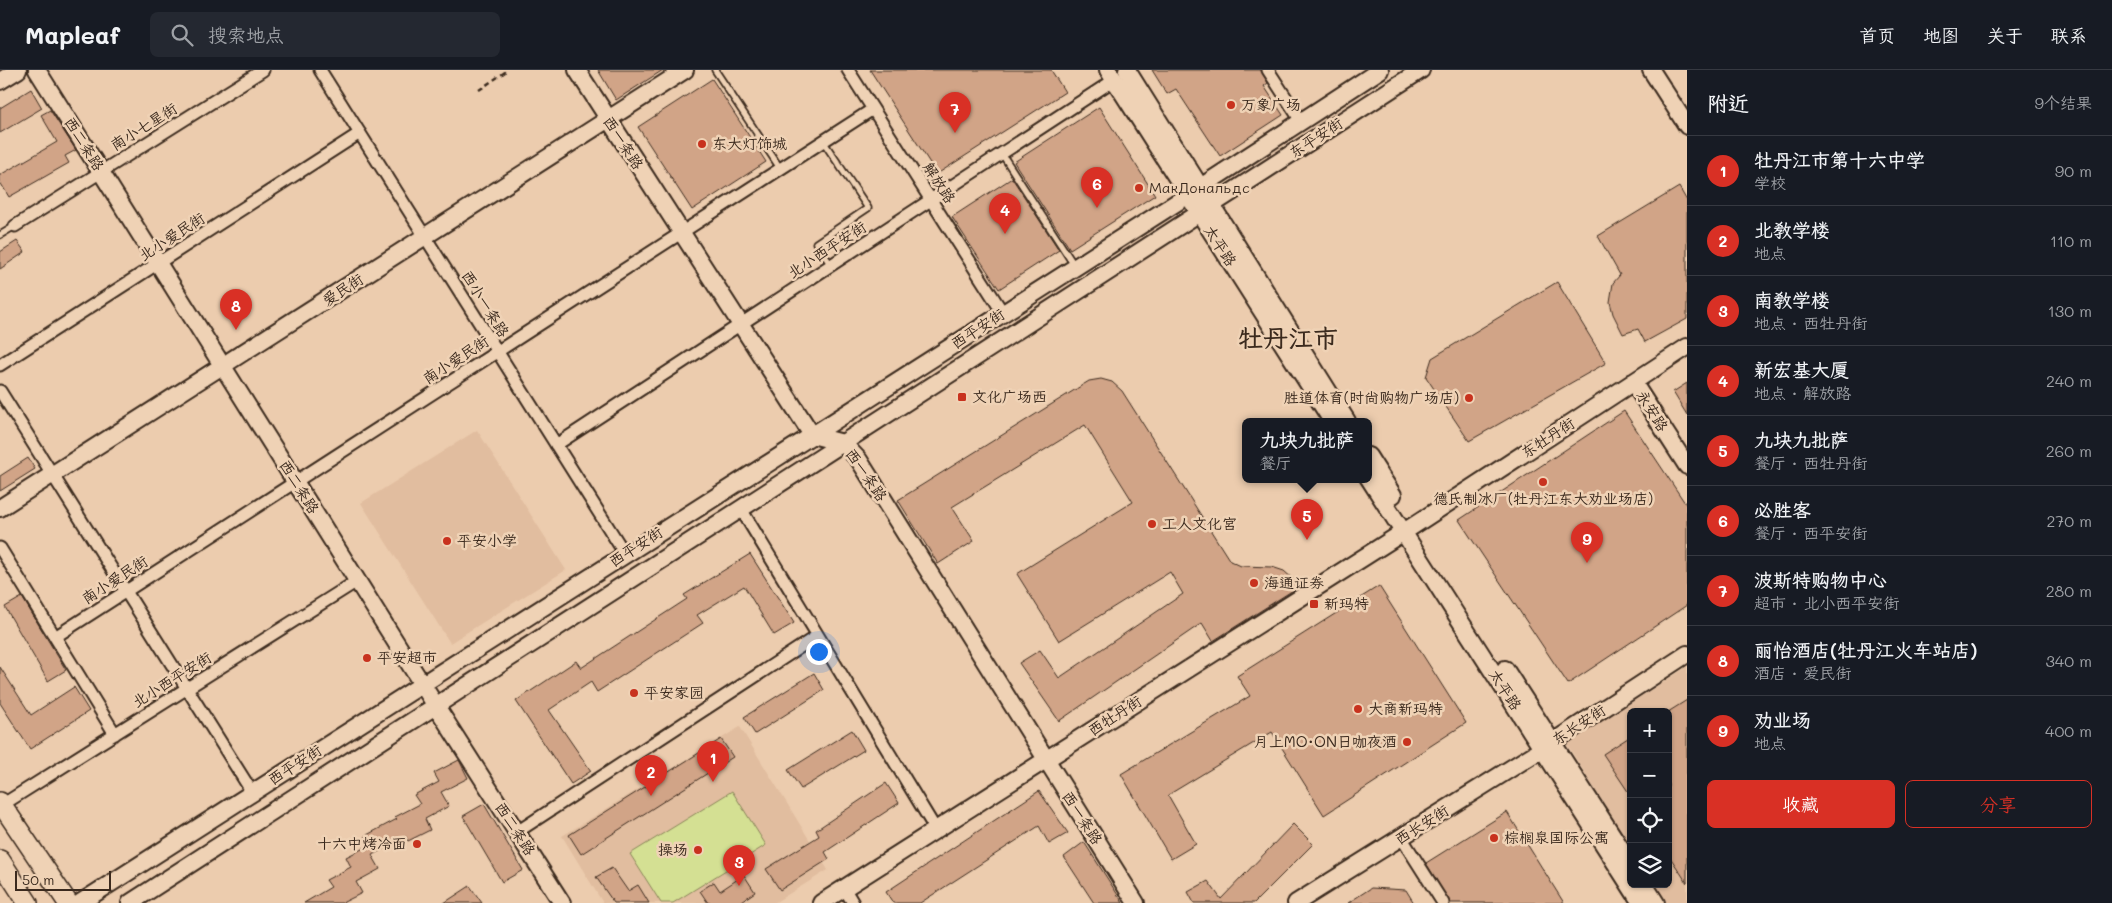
<!DOCTYPE html>
<html lang="zh">
<head>
<meta charset="utf-8">
<style>
  :root { --surface:#171b24; --page:#242831; --text:#f1f3f6; --muted:#9ea1a6; --line:#363941; --accent:#d93025 }
  body { margin:0; font-family:Mali,"LXGW WenKai TC",sans-serif; background:var(--page); color:var(--text) }
  .controls { position:absolute; right:15px; bottom:15px; display:grid; overflow:hidden; border-radius:8px; box-shadow:0 1px 4px #0004 }
  .controls button { width:45px; height:45px; display:grid; place-items:center; padding:0; border:0; border-bottom:1px solid var(--line); background:var(--surface); color:var(--text); font:25px sans-serif }
  .scale { position:absolute; left:15px; bottom:12px; width:96px; box-sizing:border-box; padding-left:5px; border:2px solid #3b2a1e; border-top:0; font-size:14px; line-height:18px; white-space:nowrap; color:#3b2a1e; -webkit-text-stroke:4px #efd2b5; paint-order:stroke }
  .you { position:absolute; left:818px; top:581px; width:18px; height:18px; margin:-12px; border:4px solid #fff; border-radius:50%; background:#1a73e8; box-shadow:0 0 0 8px #1a73e833 }
  .badge { display:grid; place-items:center; width:32px; height:32px; border-radius:50%; background:var(--accent); color:#fff; font-size:16px; font-weight:700 }
  .pin { position:absolute; translate:-50% -41px; filter:drop-shadow(0 1px 2px #0008) }
  .pin::after { content:''; position:absolute; top:26px; width:18px; height:15px; background:inherit; clip-path:polygon(0 0,100% 0,50% 100%) }
  .popup { position:absolute; left:1242px; top:348px; width:130px; height:65px; box-sizing:border-box; display:grid; place-content:center; border-radius:8px; background:var(--surface); filter:drop-shadow(0 1px 4px #0005); font-size:16px; white-space:nowrap; color:var(--muted) }
  .popup b { font-size:19px; color:var(--text) }
  .popup::after { content:''; position:absolute; left:50%; top:100%; margin-left:-10px; border:10px solid transparent; border-top-color:var(--surface) }
  .list { margin:0; padding:0; list-style:none }
  h2 { display:flex; justify-content:space-between; align-items:center; height:65px; margin:0; padding:0 20px; font-size:21px }
  h2 small { font-size:16px; font-weight:400; color:var(--muted) }
  .list li { display:grid; grid-template-columns:32px 1fr auto; gap:15px; align-items:center; box-sizing:border-box; height:70px; padding:0 20px; border-top:1px solid var(--line) }
  .list b { display:block; font-size:19px; white-space:nowrap }
  .list p { margin:0; font-size:16px; white-space:nowrap; color:var(--muted) }
  .list em { font-size:16px; font-style:normal; color:var(--muted) }
  .actions { display:flex; gap:10px; padding:15px 20px }
  .actions a { flex:1; padding:11px 0; border:1px solid var(--accent); border-radius:8px; text-align:center; font-size:18px; color:var(--accent) }
  .actions .main { background:var(--accent); color:#fff }
  .icon { flex:none; width:28px; height:28px; fill:none; stroke:currentColor; stroke-width:2; stroke-linecap:round; stroke-linejoin:round }
  .map { position:relative; flex:none; width:1687px; height:833px; overflow:hidden }
  header { display:flex; align-items:center; gap:30px; box-sizing:border-box; height:70px; padding:0 25px; background:var(--surface); border-bottom:1px solid var(--line) }
  header strong { font-size:24px }
  nav { display:flex; gap:28px; margin-inline-start:auto; font-size:18px }
  .search { width:350px; height:45px; background:var(--page); display:flex; align-items:center; gap:12px; box-sizing:border-box; padding:0 18px; border-radius:8px; color:var(--muted); font-size:19px }
  main { display:flex }
  aside { flex:1; background:var(--surface) }
  .map>svg:first-child { display:block }
</style>
</head>
<body>
<header>
<strong>Mapleaf</strong>
<div class="search"><svg class="icon" aria-label="search" viewBox="0 0 24 24"><circle cx="10" cy="10" r="6"/><path d="M15 15l6 6"/></svg>搜索地点</div>
<nav><a>首页</a><a>地图</a><a>关于</a><a>联系</a></nav>
</header>
<main>
<div class="map">
<svg width="1687" height="833" viewBox="0 0 1687 833">
  <rect width="100%" height="100%" fill="#ecccae"/>
  <filter id="ink" filterUnits="userSpaceOnUse"><feTurbulence type="fractalNoise" baseFrequency=".02" numOctaves="2"/><feDisplacementMap in="SourceGraphic" scale="10" xChannelSelector="R" yChannelSelector="G"/><feConvolveMatrix kernelMatrix="1 2 1 2 8 2 1 2 1" color-interpolation-filters="sRGB"/></filter>
  <g filter="url(#ink)">
    <path fill="#e1bd9f" d="M477,360l89,140 -116,73 -89,-140z
      M1687,597v236h-22l-11,-19h14v-172h-37v135l-64,-103z
      M740,657l88,143 -54,33h-171l-41,-67z"/>
    <path fill="#d4e093" stroke="#888558" d="M732,721l34,54 -93,58h-12l-31,-49z"/>
    <path fill="#d1a487" stroke="#3b2a1e" d="M598,0h65l-47,30z
      M870,0h181l14,22 -128,82z
      M1152,0h109l7,13 -4,3 19,29 -63,41 -44,-67 -9,5z
      M712,9l54,83 -74,48 -54,-83z
      M31,19l11,19 -42,25v-25z
      M1099,37l56,88 -85,54 -56,-87z
      M50,40l26,40 -11,6 4,7 -60,34 -9,-15v-7l57,-33 -16,-27z
      M1012,108l47,72 -60,39 -47,-72z
      M1679,117l8,14v118l-42,23 -7,-13 -15,5 -10,-20 -3,-12 3,-19 7,-8 -22,-39z
      M17,171l8,11 -25,17v-17z
      M1557,212l49,81 -137,78 -43,-64 6,-19z
      M1101,309l11,3 10,9 108,170 11,5 31,1 12,4 9,8 5,8 -85,54 -11,-18 -143,98 -40,-58 21,-13 19,28 124,-84 -13,-22 -111,69 -42,-67 116,-72 -48,-77 -133,82 22,34 -36,23 -40,-64 191,-119z
      M1687,313v32l-14,-23z
      M1624,341l63,95v99l-119,79 -109,-164z
      M28,388l7,11 -35,22v-15z
      M750,484l44,69 -20,12 -30,-49 -47,29 6,8 -106,69 -6,-10 -42,28 42,61 -20,13 -55,-83 60,-40 5,7 106,-69 -3,-4z
      M1379,516l87,137 -142,92 -52,-83 -104,63 28,49 -25,15 -50,-85 129,-78 -13,-20z
      M22,527l44,73 -18,11 -43,-74z
      M0,597l31,48 43,-28 15,24 -59,38 -30,-46z
      M814,603l10,17 -69,44 -11,-17z
      M1687,630v183l-19,-29v-142z
      M852,660l12,20 -63,39 -13,-19z
      M1631,666v60l-28,-42z
      M721,669l12,18 -152,97 -12,-19z
      M459,690l9,18 -27,14 8,14 -24,13 5,11 -22,11 -2,-4 -34,18 8,14 -24,13 6,11 -20,10h-38l27,-16 -5,-7 25,-13 -5,-10 24,-12 -5,-9 32,-17 -2,-2 25,-13 -6,-9 25,-13 -5,-9z
      M886,713l13,20 -74,49 4,7 -49,31 -14,-21 53,-33 -3,-6z
      M1039,721l29,42 -19,11 -10,-18 -119,77h-27l-7,-11z
      M484,734l39,66 -21,12 -39,-66z
      M1507,742l57,91h-114l-24,-40z
      M1293,754l20,20 -59,59h-60l-6,-11 20,-11 13,18z
      M1084,772l39,61h-29l-30,-46z
      M612,798l16,23 10,-6 11,18h-35l-18,-26z
      M744,805l11,17 -16,11h-31l-8,-12 14,-9 6,9z
      M470,816l12,17h-38z
      M1371,818l35,2 8,13h-66z"/>
    <g fill="none" stroke-linecap="round" stroke-linejoin="round">
      <defs>
        <path id="lane" d="M715,0l65,98
          M823,71l45,67 -52,35 15,22
          M1002,84l72,111
          M0,165l15,-9"/>
        <path id="street" d="M320,0l305,484
          M848,0l155,243
          M1268,0l33,51
          M15,156l248,-156
          M0,295l360,-232
          M0,321l252,401
          M556,375l558,-365
          M741,439l195,321
          M0,478l115,186
          M55,567l818,-528
          M2,735l355,-224
          M517,762l300,-196
          M1401,767l42,66
          M844,818l9,15"/>
        <path id="secondary" d="M37,0l385,614 140,219
          M577,0l235,365 31,8 16,17 277,443
          M1108,0l224,351
          M1127,0l220,351
          M1651,0l36,56
          M0,11l18,-11
          M1633,312l54,84
          M1368,386l25,39
          M1368,407l273,426
          M0,438l685,-438
          M1505,599l126,195
          M1644,814l12,19
          M80,833l1113,-711 187,-122
          M130,833l1291,-833
          M821,833l592,-377 274,-179
          M1296,833l246,-154 145,-95"/>
        <path id="primary" d="M0,732l68,101
          M0,790l28,43"/>
      </defs>
      <use href="#lane" stroke="#3b2a1e" stroke-width="9"/>
      <use href="#street" stroke="#3b2a1e" stroke-width="15"/>
      <use href="#secondary" stroke="#3b2a1e" stroke-width="20"/>
      <use href="#primary" stroke="#3b2a1e" stroke-width="22"/>
      <path stroke="#3b2a1e" stroke-width="2.5" stroke-dasharray="5 4" stroke-linecap="butt" d="M479,20l29,-20"/>
      <use href="#lane" stroke="#efd2b5" stroke-width="5.5"/>
      <use href="#street" stroke="#efd2b5" stroke-width="11"/>
      <use href="#secondary" stroke="#efd2b5" stroke-width="16"/>
      <use href="#primary" stroke="#efd2b5" stroke-width="19"/>
    </g>
  </g>
  <g fill="#c8321e" stroke="#efd2b5" stroke-width="2">
    <circle cx="1231" cy="35" r="5"/>
    <circle cx="702" cy="74" r="5"/>
    <circle cx="1139" cy="118" r="5"/>
    <rect x="957" y="322" width="10" height="10" rx="2.5"/>
    <circle cx="1469" cy="328" r="5"/>
    <circle cx="1543" cy="412" r="5"/>
    <circle cx="1152" cy="454" r="5"/>
    <circle cx="447" cy="471" r="5"/>
    <circle cx="1254" cy="513" r="5"/>
    <rect x="1309" y="529" width="10" height="10" rx="2.5"/>
    <circle cx="367" cy="588" r="5"/>
    <circle cx="634" cy="623" r="5"/>
    <circle cx="1358" cy="639" r="5"/>
    <circle cx="1407" cy="672" r="5"/>
    <circle cx="1494" cy="768" r="5"/>
    <circle cx="417" cy="774" r="5"/>
    <circle cx="698" cy="780" r="5"/>
  </g>
  <g text-anchor="middle" stroke-width="5" stroke-linejoin="round" paint-order="stroke">
    <g font-size="15" fill="#3b2a1e" stroke="#efd2b5" text-anchor="start">
      <text x="1241" y="40">万象广场</text>
      <text x="712" y="79">东大灯饰城</text>
      <text x="1149" y="123">МакДональдс</text>
      <text x="972" y="332">文化广场西</text>
      <text x="1459" y="333" text-anchor="end">胜道体育(时尚购物广场店)</text>
      <text x="1543" y="434" text-anchor="middle">德氏制冰厂(牡丹江东大劝业场店)</text>
      <text x="1162" y="459">工人文化宫</text>
      <text x="457" y="476">平安小学</text>
      <text x="1264" y="518">海通证券</text>
      <text x="1324" y="539">新玛特</text>
      <text x="377" y="593">平安超市</text>
      <text x="644" y="628">平安家园</text>
      <text x="1368" y="644">大商新玛特</text>
      <text x="1397" y="677" text-anchor="end">月上MO·ON日咖夜酒</text>
      <text x="1504" y="773">棕榈泉国际公寓</text>
      <text x="407" y="779" text-anchor="end">十六中烤冷面</text>
      <text x="688" y="785" text-anchor="end">操场</text>
    </g>
    <g font-size="15" fill="#3b2a1e" stroke="#efd2b5">
      <text transform="translate(144 57) rotate(-32)" y="5">南小七星街</text>
      <text transform="translate(1316 68) rotate(-33)" y="5">东平安街</text>
      <text transform="translate(623 73) rotate(57)" y="5">西一条路</text>
      <text transform="translate(84 74) rotate(58)" y="5">西二条路</text>
      <text transform="translate(939 113) rotate(57)" y="5">解放路</text>
      <text transform="translate(172 167) rotate(-33)" y="5">北小爱民街</text>
      <text transform="translate(1220 176) rotate(57)" y="5">太平路</text>
      <text transform="translate(827 180) rotate(-33)" y="5">北小西平安街</text>
      <text transform="translate(343 220) rotate(-33)" y="5">爱民街</text>
      <text transform="translate(485 234) rotate(58)" y="5">西小一条路</text>
      <text transform="translate(978 259) rotate(-33)" y="5">西平安街</text>
      <text transform="translate(456 290) rotate(-33)" y="5">南小爱民街</text>
      <text transform="translate(1652 341) rotate(58)" y="5">永安路</text>
      <text transform="translate(1548 368) rotate(-33)" y="5">东牡丹街</text>
      <text transform="translate(866 405) rotate(55)" y="5">西一条路</text>
      <text transform="translate(299 417) rotate(58)" y="5">西二条路</text>
      <text transform="translate(636 477) rotate(-33)" y="5">西平安街</text>
      <text transform="translate(115 510) rotate(-33)" y="5">南小爱民街</text>
      <text transform="translate(172 610) rotate(-32)" y="5">北小西平安街</text>
      <text transform="translate(1505 620) rotate(57)" y="5">太平路</text>
      <text transform="translate(1115 646) rotate(-33)" y="5">西牡丹街</text>
      <text transform="translate(1579 655) rotate(-33)" y="5">东长安街</text>
      <text transform="translate(295 695) rotate(-33)" y="5">西平安街</text>
      <text transform="translate(1082 748) rotate(57)" y="5">西一条路</text>
      <text transform="translate(1422 755) rotate(-32)" y="5">西长安街</text>
      <text transform="translate(515 759) rotate(57)" y="5">西二条路</text>
    </g>
    <g font-size="25" font-weight="bold" fill="#3b2a1e" stroke="#efd2b5">
      <text x="1288" y="277">牡丹江市</text>
    </g>
  </g>
</svg>
<div class="controls">
<button>+</button>
<button>−</button>
<button><svg class="icon" aria-label="locate" viewBox="0 0 24 24"><circle cx="12" cy="12" r="6"/><path d="M12 2v4M12 18v4M2 12h4M18 12h4"/></svg></button>
<button><svg class="icon" aria-label="layers" viewBox="0 0 24 24"><path d="M12 4l9 5-9 5-9-5zM3 14l9 5 9-5"/></svg></button>
</div>
<div class="scale">50 m</div>
<div class="you"></div>
<div class="pin badge" style="left:713px;top:712px">1</div>
<div class="pin badge" style="left:651px;top:726px">2</div>
<div class="pin badge" style="left:739px;top:816px">3</div>
<div class="pin badge" style="left:1005px;top:164px">4</div>
<div class="pin badge" style="left:1307px;top:470px">5</div>
<div class="popup"><b>九块九批萨</b>餐厅</div>
<div class="pin badge" style="left:1097px;top:138px">6</div>
<div class="pin badge" style="left:955px;top:63px">7</div>
<div class="pin badge" style="left:236px;top:260px">8</div>
<div class="pin badge" style="left:1587px;top:493px">9</div>
</div>
<aside>
<h2>附近<small>9个结果</small></h2>
<ul class="list">
<li><span class="badge">1</span><div><b>牡丹江市第十六中学</b><p>学校</p></div><em>90 m</em></li>
<li><span class="badge">2</span><div><b>北教学楼</b><p>地点</p></div><em>110 m</em></li>
<li><span class="badge">3</span><div><b>南教学楼</b><p>地点 · 西牡丹街</p></div><em>130 m</em></li>
<li><span class="badge">4</span><div><b>新宏基大厦</b><p>地点 · 解放路</p></div><em>240 m</em></li>
<li><span class="badge">5</span><div><b>九块九批萨</b><p>餐厅 · 西牡丹街</p></div><em>260 m</em></li>
<li><span class="badge">6</span><div><b>必胜客</b><p>餐厅 · 西平安街</p></div><em>270 m</em></li>
<li><span class="badge">7</span><div><b>波斯特购物中心</b><p>超市 · 北小西平安街</p></div><em>280 m</em></li>
<li><span class="badge">8</span><div><b>丽怡酒店(牡丹江火车站店)</b><p>酒店 · 爱民街</p></div><em>340 m</em></li>
<li><span class="badge">9</span><div><b>劝业场</b><p>地点</p></div><em>400 m</em></li>
</ul>
<div class="actions"><a class="main">收藏</a><a>分享</a></div>
</aside>
</main>
</body>
</html>
